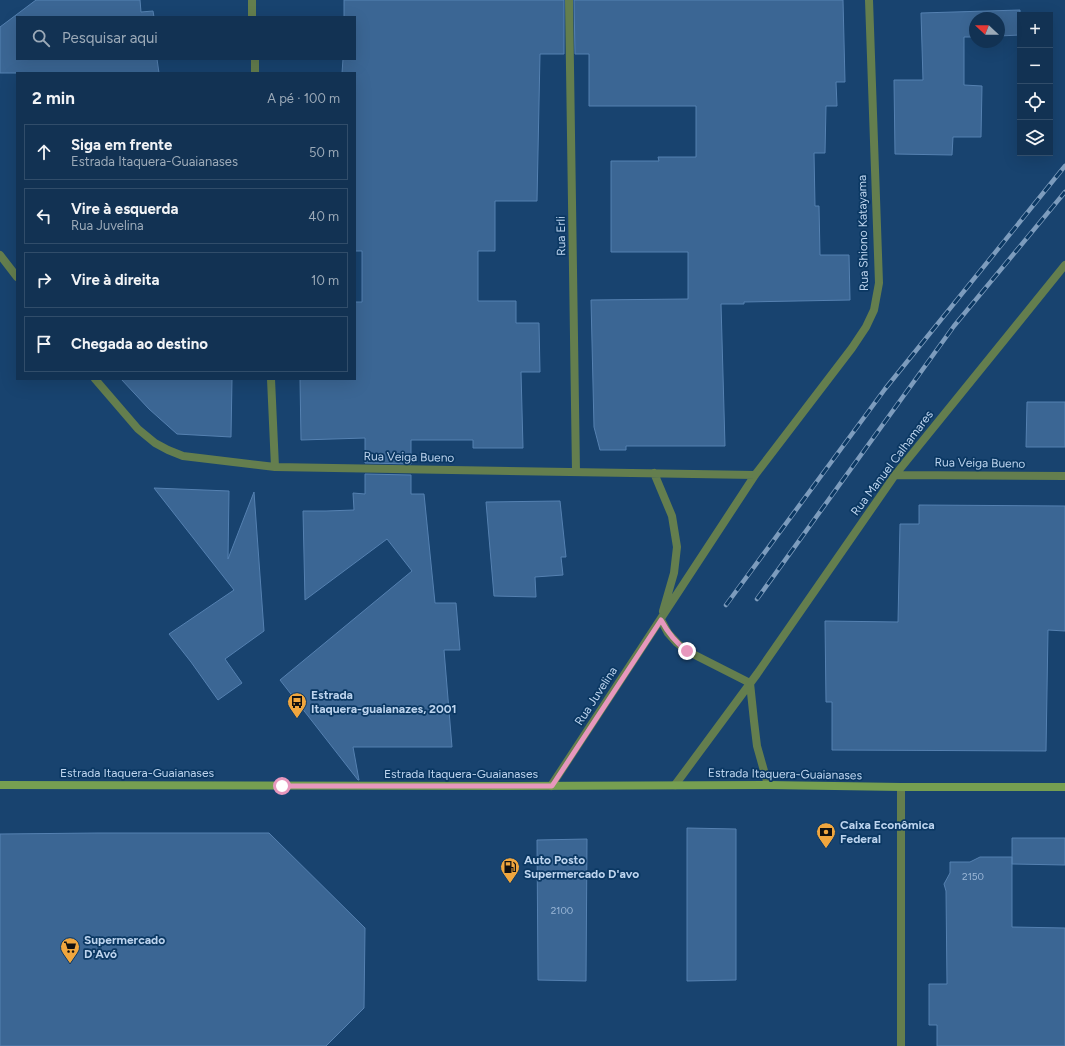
<!DOCTYPE html>
<html lang="pt">
<head>
<meta charset="utf-8">
<style>
  :root { --surface:#123253; --page:#1b3a5a; --text:#f1f3f6; --muted:#9caab8; --line:#314d6a }
  body { margin:0; font-family:Figtree,sans-serif; background:var(--page); color:var(--text) }
  .controls { position:absolute; right:12px; top:12px; display:grid; overflow:hidden; border-radius:0px; box-shadow:0 4px 16px #0002 }
  .controls button { width:36px; height:36px; display:grid; place-items:center; padding:0; border:0; border-bottom:1px solid var(--line); background:var(--surface); color:var(--text); font:20px sans-serif }
  .compass { position:absolute; left:969px; top:12px; width:36px; height:36px; border-radius:50%; background:var(--surface); box-shadow:0 4px 16px #0002; rotate:292deg }
  .stop { position:absolute; width:12px; height:12px; margin:-9px; border:3px solid #e797bd; border-radius:50%; background:#fff }
  .stop.end { background:#e797bd; border-color:#fff; box-shadow:0 1px 4px #0008 }
  .list { margin:0; padding:0; list-style:none }
  h2 { display:flex; justify-content:space-between; align-items:center; height:52px; margin:0; padding:0 16px; font-size:17px }
  h2 small { font-size:13px; font-weight:400; color:var(--muted) }
  .list li { display:grid; grid-template-columns:26px 1fr auto; gap:12px; align-items:center; box-sizing:border-box; height:56px; margin:0 8px 8px; padding:0 8px; border:1px solid var(--line); border-radius:0px }
  .list b { display:block; font-size:15px; white-space:nowrap }
  .list p { margin:0; font-size:13px; white-space:nowrap; color:var(--muted) }
  .list em { font-size:13px; font-style:normal; color:var(--muted) }
  .icon { flex:none; width:22px; height:22px; fill:none; stroke:currentColor; stroke-width:2; stroke-linecap:round; stroke-linejoin:round }
  .map { position:relative; flex:none; width:1065px; height:1046px; overflow:hidden }
  .search { position:absolute; background:var(--surface); box-shadow:0 4px 16px #0002; left:16px; top:16px; width:340px; height:44px; display:flex; align-items:center; gap:10px; box-sizing:border-box; padding:0 14px; border-radius:0px; color:var(--muted); font-size:15px }
  .panel { position:absolute; background:var(--surface); box-shadow:0 4px 16px #0002; left:16px; top:72px; width:340px; height:308px; border-radius:0px }
  .map>svg:first-child { display:block }
</style>
</head>
<body>
<div class="map">
<svg width="1065" height="1046" viewBox="0 0 1065 1046">
  <rect width="100%" height="100%" fill="#18436f"/>
  <path fill="#3b6694" stroke="#5581b1" d="M36,0h104l1,12 12,-1 1,6h-137v42h140l2,14h-159v-46z
    M344,0h220v54h-24l-3,147h-42v50h-17v50h38v22h23l1,49h-19l2,76h-50v-8h-62v24l-46,-1v-25l-64,2 -1,-61h55v-77h7v-51h-7v-178h-13l1,-14h12v-42h-11z
    M574,0h269l2,82h-9l1,24h-11l-1,47h-11l1,53h4l1,49h29l1,45 -106,2v2h-23l4,142h-99v4h-26l-6,-23 -3,-127 97,-1v-47h-77v-91h48l-1,-4h38v-51h-107v-52h-14z
    M1020,10v25l-21,1v-18h-24v19h-11v48l18,1 -1,51h-28l-1,18 -57,-1 -1,-74h29l-2,-67z
    M121,379h111l-1,58 -54,-3 -28,-25z
    M1027,402h38v45h-39z
    M365,474l46,1v19h13l11,109h21l4,47h-16l8,97h-99l6,33h-1l-78,-100 132,-109 -25,-32 -82,61 -2,-89h23l28,-1 -1,-17 12,1z
    M154,488l75,3 -1,68 26,-67 10,139 -39,28 17,24 -24,17 -27,-38 -22,-28 65,-44z
    M560,501l6,56h-5l2,18 -28,2 1,20 -42,-1 -8,-94z
    M919,505l146,1v125l-17,-1 -2,121 -214,-1v-48h-6l-1,-81 73,1 2,-98h19z
    M687,828l49,1v151l-49,1z
    M98,833h171l96,95 -1,80 -38,38h-326v-212z
    M1012,838h53v27l-53,-1z
    M587,839l-1,142 -48,-1 -1,-140z
    M980,857h32v70l53,1v118h-128v-21h-8v-41h18l-1,-93 -2,-7 6,-11v-11h20z"/>
  <g fill="none" stroke-linecap="round" stroke-linejoin="round">
    <path stroke="#647e4e" stroke-width="8" d="M252,0v17
      M569,0l7,472
      M255,59v14
      M0,255l17,22
      M95,379l43,50 17,14 13,7 15,6 92,11 480,8
      M271,379l4,88
      M654,473l18,43 5,31 -3,26 -11,38
      M895,475l170,1
      M661,620l7,13 9,10 10,8 63,32
      M750,683l4,38 3,25 11,39
      M675,785l82,-111 138,-199 170,-210
      M551,786l204,-311 97,-127 14,-21 8,-17 5,-27 -10,-283
      M901,787v259"/>
    <path stroke="#769f51" stroke-width="8" d="M0,785l510,1 258,-1 133,2h164"/>
    <defs>
      <path id="rail" d="M757,599l197,-273 111,-134
        M726,605l159,-216 180,-223"/>
    </defs>
    <use href="#rail" stroke="#7d9cbd" stroke-width="4.5"/>
    <use href="#rail" stroke="#0b3863" stroke-width="3" stroke-dasharray="9" stroke-linecap="butt"/>
  </g>
  <g fill="none" stroke-linecap="round" stroke-linejoin="round">
    <path stroke="#e797bd" stroke-width="5" d="M282,786h270l109,-166c7,13 14,22 26,31"/>
  </g>
  <defs>
    <symbol id="bus-pin" viewBox="-11 -11 22 30"><path d="M0 17L-7.5 6A9.5 9.5 0 1 1 7.5 6Z" fill="#f0a63e" stroke="#0b3863"/><path d="M-5-6H5V4H4V6H2V4H-2V6H-4V4H-5ZM-3.5-4V0h7V-4ZM-3.5 1.2v1.5H-2V1.2ZM2 1.2v1.5H3.5V1.2Z" fill="#111"/></symbol>
    <symbol id="bank-pin" viewBox="-11 -11 22 30"><path d="M0 17L-7.5 6A9.5 9.5 0 1 1 7.5 6Z" fill="#f0a63e" stroke="#0b3863"/><path d="M-6-4H6V4H-6ZM0-2.3a2.3 2.3 0 1 0 0 4.6a2.3 2.3 0 1 0 0-4.6Z" fill="#111"/></symbol>
    <symbol id="fuel-pin" viewBox="-11 -11 22 30"><path d="M0 17L-7.5 6A9.5 9.5 0 1 1 7.5 6Z" fill="#f0a63e" stroke="#0b3863"/><path d="M-5.5-6h7V0h2V4h1.3V-2.5L3-4.5l.8-.8L6-3V5H2.5V1h-1V6h-7ZM-4.2-4.7v3.2H.2V-4.7Z" fill="#111"/></symbol>
    <symbol id="supermarket-pin" viewBox="-11 -11 22 30"><path d="M0 17L-7.5 6A9.5 9.5 0 1 1 7.5 6Z" fill="#f0a63e" stroke="#0b3863"/><path d="M-6-5.5h2.5l.6 2H6L4.5 2H-2.5L-4.4-4H-6ZM-1.5 3.2a1.3 1.3 0 1 0 .1 0ZM3 3.2a1.3 1.3 0 1 0 .1 0Z" fill="#111"/></symbol>
  </defs>
  <g fill-rule="evenodd">
    <use href="#bus-pin" x="286" y="691" width="22" height="30"/>
    <use href="#bank-pin" x="815" y="821" width="22" height="30"/>
    <use href="#fuel-pin" x="499" y="856" width="22" height="30"/>
    <use href="#supermarket-pin" x="59" y="936" width="22" height="30"/>
  </g>
  <g text-anchor="middle" stroke-width="3.5" stroke-linejoin="round" paint-order="stroke">
    <g font-size="10" fill="#9cb8d8">
      <text x="973" y="880">2150</text>
      <text x="562" y="914">2100</text>
    </g>
    <g font-size="12" fill="#bdd4ee" stroke="#0b3863">
      <text transform="translate(863 233) rotate(-91)" y="4">Rua Shiono Katayama</text>
      <text transform="translate(561 236) rotate(-91)" y="4">Rua Erli</text>
      <text transform="translate(409 457) rotate(1)" y="4">Rua Veiga Bueno</text>
      <text transform="translate(892 463) rotate(-53)" y="4">Rua Manuel Calhamares</text>
      <text transform="translate(980 463) rotate(1)" y="4">Rua Veiga Bueno</text>
      <text transform="translate(596 696) rotate(-57)" y="4">Rua Juvelina</text>
      <text x="137" y="777">Estrada Itaquera-Guaianases</text>
      <text x="461" y="778">Estrada Itaquera-Guaianases</text>
      <text transform="translate(785 774) rotate(1)" y="4">Estrada Itaquera-Guaianases</text>
    </g>
    <g font-size="12" font-weight="bold" fill="#bdd4ee" stroke="#0b3863" text-anchor="start">
      <text x="311" y="699">Estrada<tspan x="311" dy="14">Itaquera-guaianazes, 2001</tspan></text>
      <text x="840" y="829">Caixa Econômica<tspan x="840" dy="14">Federal</tspan></text>
      <text x="524" y="864">Auto Posto<tspan x="524" dy="14">Supermercado D'avo</tspan></text>
      <text x="84" y="944">Supermercado<tspan x="84" dy="14">D'Avó</tspan></text>
    </g>
  </g>
</svg>
<div class="controls">
<button>+</button>
<button>−</button>
<button><svg class="icon" aria-label="locate" viewBox="0 0 24 24"><circle cx="12" cy="12" r="6"/><path d="M12 2v4M12 18v4M2 12h4M18 12h4"/></svg></button>
<button><svg class="icon" aria-label="layers" viewBox="0 0 24 24"><path d="M12 4l9 5-9 5-9-5zM3 14l9 5 9-5"/></svg></button>
</div>
<svg class="compass" viewBox="-18 -18 36 36"><path d="M0-13l5 13h-10z" fill="#e53935"/><path d="M0 13l5-13h-10z" fill="#9caab8"/></svg>
<div class="stop" style="left:282px;top:786px"></div>
<div class="stop end" style="left:687px;top:651px"></div>
<div class="search"><svg class="icon" aria-label="search" viewBox="0 0 24 24"><circle cx="10" cy="10" r="6"/><path d="M15 15l6 6"/></svg>Pesquisar aqui</div>
<section class="panel">
<h2>2 min<small>A pé · 100 m</small></h2>
<ul class="list">
<li><svg class="icon" aria-label="ahead" viewBox="0 0 24 24"><path d="M12 20V5M6 11l6-6 6 6"/></svg><div><b>Siga em frente</b><p>Estrada Itaquera-Guaianases</p></div><em>50 m</em></li>
<li><svg class="icon" aria-label="left" viewBox="0 0 24 24"><path d="M17 20v-9H6M10 6l-5 5 5 5"/></svg><div><b>Vire à esquerda</b><p>Rua Juvelina</p></div><em>40 m</em></li>
<li><svg class="icon" aria-label="right" viewBox="0 0 24 24"><path d="M7 20v-9h11M14 6l5 5-5 5"/></svg><div><b>Vire à direita</b></div><em>10 m</em></li>
<li><svg class="icon" aria-label="arrive" viewBox="0 0 24 24"><path d="M6 21V4h12l-3 4 3 4H6"/></svg><div><b>Chegada ao destino</b></div></li>
</ul>
</section>
</div>
</body>
</html>
